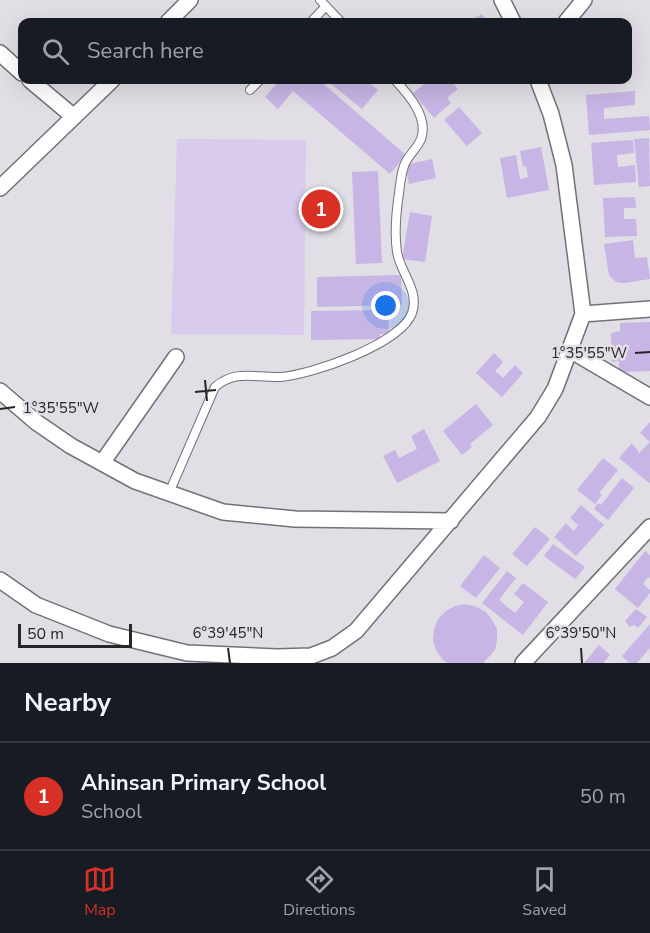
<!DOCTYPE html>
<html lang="en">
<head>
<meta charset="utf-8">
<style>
  :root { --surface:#171b24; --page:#20242c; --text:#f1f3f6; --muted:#9ea1a6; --line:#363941; --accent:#d93025 }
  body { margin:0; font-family:"Nunito Sans",sans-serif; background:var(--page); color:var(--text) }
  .scale { position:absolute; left:18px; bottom:15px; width:114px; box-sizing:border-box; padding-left:6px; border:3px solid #262528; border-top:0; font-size:16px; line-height:21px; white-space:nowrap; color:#262528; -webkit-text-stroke:4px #e1dee6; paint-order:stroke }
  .you { position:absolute; left:386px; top:306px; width:21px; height:21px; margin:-15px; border:4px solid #fff; border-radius:50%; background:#1a73e8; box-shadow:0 0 0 9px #1a73e833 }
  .badge { display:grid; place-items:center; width:39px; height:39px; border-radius:50%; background:var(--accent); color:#fff; font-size:20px; font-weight:700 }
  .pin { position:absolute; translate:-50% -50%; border:3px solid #fff; box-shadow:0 2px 6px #0006 }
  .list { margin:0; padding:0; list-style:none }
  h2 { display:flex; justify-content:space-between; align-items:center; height:78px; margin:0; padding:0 24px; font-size:26px }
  h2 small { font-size:20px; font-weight:400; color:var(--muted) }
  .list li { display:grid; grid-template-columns:39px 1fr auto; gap:18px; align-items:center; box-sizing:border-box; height:108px; padding:0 24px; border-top:2px solid var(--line) }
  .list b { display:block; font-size:22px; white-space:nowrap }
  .list p { margin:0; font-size:20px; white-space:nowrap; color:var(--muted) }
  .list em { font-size:20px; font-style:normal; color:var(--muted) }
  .icon { flex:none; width:33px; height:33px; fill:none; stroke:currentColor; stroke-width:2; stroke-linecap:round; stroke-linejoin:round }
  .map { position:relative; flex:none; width:650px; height:663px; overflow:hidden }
  .search { position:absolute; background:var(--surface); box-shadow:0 6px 24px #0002; left:18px; right:18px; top:18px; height:66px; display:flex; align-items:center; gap:15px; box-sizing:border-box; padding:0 21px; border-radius:12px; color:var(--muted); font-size:22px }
  .sheet { height:186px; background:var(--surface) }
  nav { display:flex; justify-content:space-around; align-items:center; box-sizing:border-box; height:84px; border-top:2px solid var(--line); background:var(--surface); font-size:16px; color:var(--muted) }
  nav a { display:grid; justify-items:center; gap:3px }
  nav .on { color:var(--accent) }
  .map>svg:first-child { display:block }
</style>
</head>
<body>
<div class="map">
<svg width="650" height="663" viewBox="0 0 650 663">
  <rect width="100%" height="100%" fill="#e1dee6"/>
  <path fill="#d8cbee" d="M177,139l129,1 -2,195 -133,-1z"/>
  <path fill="#c7b5e5" d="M482,14l5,8h-19z
    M280,80h39l87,75 -16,19 -97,-83 -15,18 -13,-12z
    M326,80h39l13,10 -16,19z
    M429,80l6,5 6,-5h9l8,9 -11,9 4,5 -17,15 -21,-25z
    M635,91v14l-31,3v11l45,-3 1,14 -61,5 -3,-40z
    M459,107l23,26 -15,13 -23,-26z
    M649,138l1,48 -11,1 -5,-48z
    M633,140l1,13 -17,2 1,12 17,-2 1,17 -42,3 -3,-42z
    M541,147l8,43 -42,8 -7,-40 16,-3 4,24 8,-2 -2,-11 -3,1 -3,-16z
    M432,159l4,19 -27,6 -4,-19z
    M378,171l4,92 -26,1 -4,-92z
    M635,197l1,11h-12v11h12l1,17 -32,1 -2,-39z
    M410,212l22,4 -7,46 -23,-3z
    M633,240l2,18 12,-1 3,22 -26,4 -8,-1 -7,-7 -5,-31z
    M401,275l1,30 -85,2v-30z
    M388,310l1,24h-9v5l-69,1v-29z
    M650,322v49l-31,1v-11l-7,1 -1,-29 9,-2v-8z
    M494,353l9,9 -8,9 8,7 12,-13 8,8 -21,24 -26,-24z
    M476,404l17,21 -23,19 2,3 -10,8 -19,-24z
    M650,422v20l-10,-9z
    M424,429l16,32 -43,22 -14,-27 12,-6 4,8 18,-9 -6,-13z
    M650,442v40l-1,1 -30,-25 13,-15 7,10z
    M603,458l15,12 -19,23 3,2 -7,9 -18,-14z
    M622,478l12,10 -26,32 -14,-11 4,-6 3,2z
    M581,505l23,20 -28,31 -22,-19 12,-14 8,8 4,-6 -8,-7z
    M535,527l15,12 -23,27 -15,-12z
    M553,544l32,23 -10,12 -31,-23z
    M645,551l5,4v23l-2,-1 -5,7 7,6v3l-12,15 -23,-19z
    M484,555l16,13 -24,30 -16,-12z
    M507,571l9,7 -17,22 16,13 9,-11 -10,-8 9,-11 25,19 -25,33 -41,-32z
    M466,604l11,3 9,5 6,8 5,9v11l-2,10 -12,13h-36l-5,-4 -6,-9 -3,-10 1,-11 4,-10 8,-8 9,-5z
    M636,609l11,8 -9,11 -4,-3 -4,2 -5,-6z
    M650,624v24l-13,15h-8l-7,-7z
    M599,645l11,10 -7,8h-19z"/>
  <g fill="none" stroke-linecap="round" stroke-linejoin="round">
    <defs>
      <path id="service" d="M320,0l21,22
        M311,22l15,-16
        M250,90l10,-10
        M169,493l46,-106c21,-18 40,-9 65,-10 31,-2 121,-33 132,-64 8,-22 -12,-41 -15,-61 -3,-20 -1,-39 2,-59 1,-8 2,-19 5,-27 3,-10 13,-17 17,-27 8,-22 -13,-45 -26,-59"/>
      <path id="minor" d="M502,0l11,22
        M168,22l22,-22
        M566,22l18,-22
        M0,53l22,20
        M30,80l44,37
        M0,188l112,-108
        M583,314l67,-5
        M570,350l80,47
        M0,391l36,31 35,24 64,35 88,31 72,7 156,2
        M102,463l74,-106
        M0,580l36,25 73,29 78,19 90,4 34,-1 21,-8 24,-17 182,-214 17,-28 28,-75 -19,-149 -13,-51 -13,-34
        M523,663l127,-136"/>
    </defs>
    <use href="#service" stroke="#737177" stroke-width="10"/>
    <use href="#minor" stroke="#737177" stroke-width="18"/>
    <use href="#service" stroke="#fff" stroke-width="8"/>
    <use href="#minor" stroke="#fff" stroke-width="15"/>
  </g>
  <path fill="none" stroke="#262528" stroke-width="2" d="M635,353l15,-1M205,380l2,21M195,392l21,-2M0,409l15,-2M228,648l2,15M581,648l1,15"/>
  <g font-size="15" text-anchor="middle" fill="#262528" stroke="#e1dee6" stroke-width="5" stroke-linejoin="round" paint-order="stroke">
    <text x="589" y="358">1°35'55"W</text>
    <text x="61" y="413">1°35'55"W</text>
    <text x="228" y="638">6°39'45"N</text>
    <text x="581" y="638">6°39'50"N</text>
  </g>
</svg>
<div class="scale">50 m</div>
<div class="you"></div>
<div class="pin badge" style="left:321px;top:209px">1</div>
<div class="search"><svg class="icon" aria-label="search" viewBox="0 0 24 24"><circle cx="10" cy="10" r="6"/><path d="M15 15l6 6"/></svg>Search here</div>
</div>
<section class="sheet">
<h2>Nearby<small></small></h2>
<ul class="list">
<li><span class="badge">1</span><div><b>Ahinsan Primary School</b><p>School</p></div><em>50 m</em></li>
</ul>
</section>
<nav>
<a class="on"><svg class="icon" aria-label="map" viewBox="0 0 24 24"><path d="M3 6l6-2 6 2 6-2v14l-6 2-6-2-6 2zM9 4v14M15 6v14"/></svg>Map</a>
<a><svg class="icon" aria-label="directions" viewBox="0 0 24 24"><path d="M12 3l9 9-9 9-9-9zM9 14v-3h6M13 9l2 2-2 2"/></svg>Directions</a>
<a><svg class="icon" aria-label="saved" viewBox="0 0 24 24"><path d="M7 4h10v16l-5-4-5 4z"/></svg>Saved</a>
</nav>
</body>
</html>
